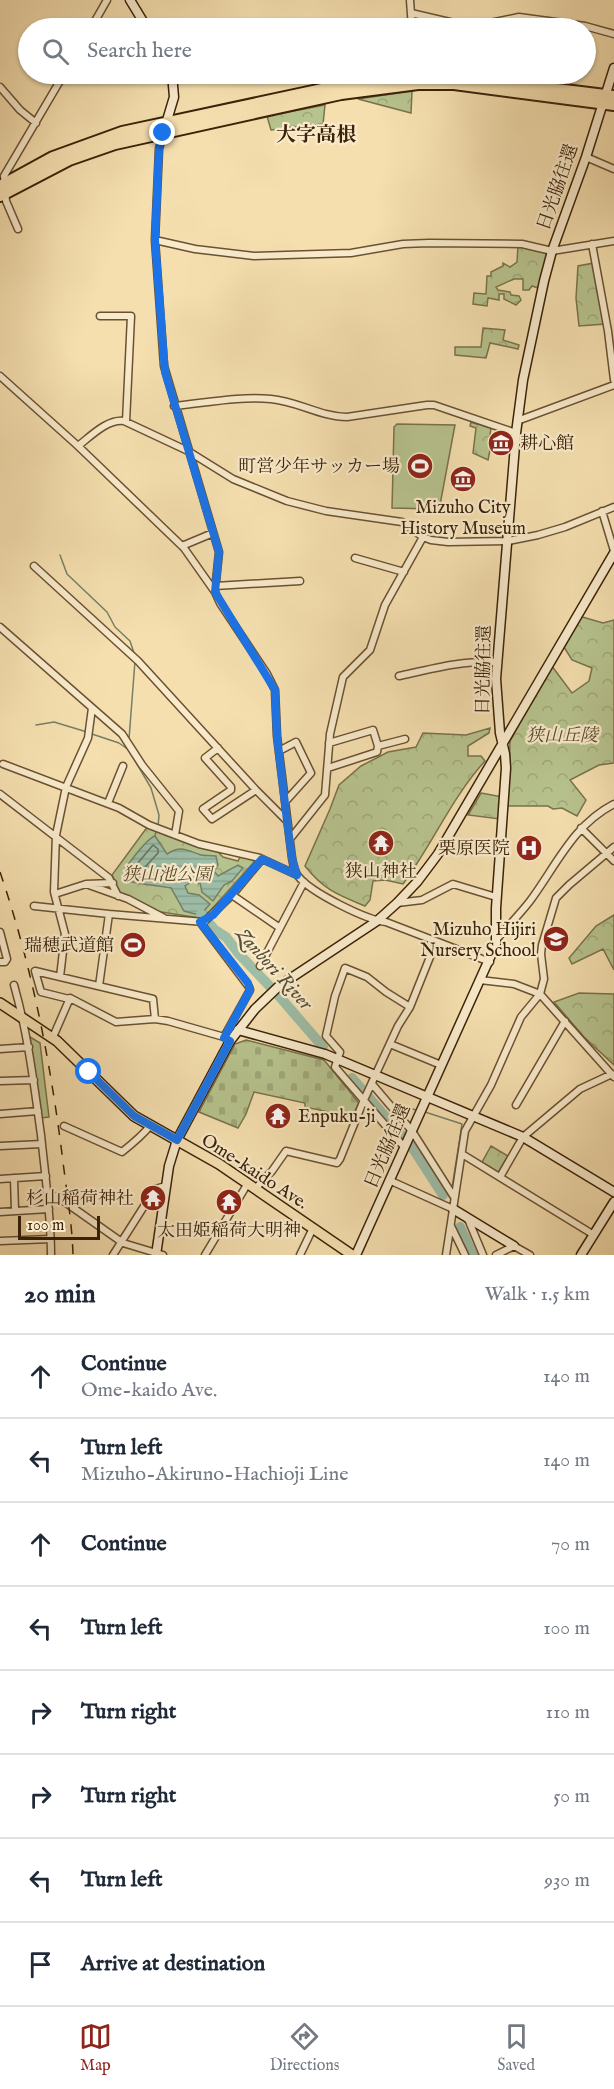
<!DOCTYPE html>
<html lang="en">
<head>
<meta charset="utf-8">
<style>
  :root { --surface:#fff; --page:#f2f2f3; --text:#1f2937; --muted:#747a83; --line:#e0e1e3; --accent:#8f2418 }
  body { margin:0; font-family:"IM FELL English","Noto Serif JP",serif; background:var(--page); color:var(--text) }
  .scale { position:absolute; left:18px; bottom:15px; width:82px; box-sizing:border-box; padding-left:6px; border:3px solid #3b2208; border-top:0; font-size:16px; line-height:21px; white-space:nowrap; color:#3b2208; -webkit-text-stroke:4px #f8eacb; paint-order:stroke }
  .stop { position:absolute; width:18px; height:18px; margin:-14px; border:4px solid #1a73e8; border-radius:50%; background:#fff }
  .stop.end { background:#1a73e8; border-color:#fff; box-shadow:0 2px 6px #0008 }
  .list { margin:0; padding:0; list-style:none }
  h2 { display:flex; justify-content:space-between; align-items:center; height:78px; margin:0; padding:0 24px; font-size:26px }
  h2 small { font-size:20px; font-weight:400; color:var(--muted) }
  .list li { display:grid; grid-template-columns:39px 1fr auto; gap:18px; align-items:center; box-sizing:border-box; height:84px; padding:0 24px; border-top:2px solid var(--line) }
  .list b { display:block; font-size:22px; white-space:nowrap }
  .list p { margin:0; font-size:20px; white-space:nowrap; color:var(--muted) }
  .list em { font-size:20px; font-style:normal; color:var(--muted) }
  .icon { flex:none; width:33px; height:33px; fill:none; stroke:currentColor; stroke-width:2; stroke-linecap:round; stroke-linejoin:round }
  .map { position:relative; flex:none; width:614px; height:1255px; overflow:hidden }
  .search { position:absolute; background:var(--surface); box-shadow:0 2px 4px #0004; left:18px; right:18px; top:18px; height:66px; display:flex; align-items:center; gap:15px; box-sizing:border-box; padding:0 21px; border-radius:33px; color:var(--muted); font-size:22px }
  .sheet { height:750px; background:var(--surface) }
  nav { display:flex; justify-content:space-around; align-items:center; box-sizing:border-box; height:84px; border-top:2px solid var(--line); background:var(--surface); font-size:16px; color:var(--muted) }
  nav a { display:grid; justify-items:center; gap:3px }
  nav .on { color:var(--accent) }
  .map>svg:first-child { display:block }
</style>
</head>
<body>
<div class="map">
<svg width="614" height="1255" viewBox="0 0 614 1255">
  <defs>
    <pattern id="forest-crowns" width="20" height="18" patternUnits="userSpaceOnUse" patternTransform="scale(1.5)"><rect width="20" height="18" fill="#b7c38e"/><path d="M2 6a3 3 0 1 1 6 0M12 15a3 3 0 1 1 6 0" fill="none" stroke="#9ea779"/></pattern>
    <pattern id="cemetery-stones" width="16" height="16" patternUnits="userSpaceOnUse" patternTransform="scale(1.5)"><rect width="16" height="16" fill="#b7c38e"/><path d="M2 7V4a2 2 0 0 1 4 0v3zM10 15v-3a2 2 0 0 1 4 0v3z" fill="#9ea779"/></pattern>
    <pattern id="water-rules" width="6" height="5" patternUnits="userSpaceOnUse" patternTransform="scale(1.5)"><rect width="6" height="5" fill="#9dbda7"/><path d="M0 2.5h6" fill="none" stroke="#88a28e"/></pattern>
  </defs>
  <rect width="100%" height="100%" fill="#f5dfaf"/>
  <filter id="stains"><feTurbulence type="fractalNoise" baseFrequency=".00333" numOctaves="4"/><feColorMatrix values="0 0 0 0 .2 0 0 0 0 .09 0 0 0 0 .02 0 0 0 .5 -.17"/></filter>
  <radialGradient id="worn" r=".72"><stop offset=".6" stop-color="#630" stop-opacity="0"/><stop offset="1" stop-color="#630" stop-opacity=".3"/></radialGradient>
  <path fill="#b7c38e" stroke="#79724b" stroke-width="1.5" d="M397,424l58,1 -15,80h-4l-1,4 -43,-1 2,-81z
    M30,1037l10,6 9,74 -8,1z"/>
  <path fill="url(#forest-crowns)" stroke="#79724b" stroke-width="1.5" d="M412,91l-1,22 -53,-14z
    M325,105l-2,19 -52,6 -4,-14z
    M518,246l30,7 -10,35 -6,-2 -3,4h-6v-11h-9l-18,8 2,3 12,2 1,3 8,1 2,4 -5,5 -12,-6v-5h-5v6l-11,-2 -1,8 -14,-2 1,-11 12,1 1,-18h4v-4l12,-6v-3l7,4 7,-5z
    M594,263l11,61 -26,2 -3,-28 2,-32z
    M483,328l22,2 -2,10 16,5 -1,4 -28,-6 -4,15 -31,-3v-8h26z
    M471,422l20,6 -1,7 3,1 -5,24 -15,-7 3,-25 -6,-2z
    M579,616l24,7 11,-3v143l-15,2 -29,15 16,20 -9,16 -15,-8 -9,1 -5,-3h-40l2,-65 41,-76 21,28 17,-12 3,-13 -20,-8 -10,-16z
    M490,728l-1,5 -21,13v10h13l4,5c-33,36 -53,84 -82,123l-18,-4 -12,1 -3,19 -5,6c-27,-11 -41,-16 -60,-40l25,-57 9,-24 22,-19 27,-14 28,-5 7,-14 43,2z
    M481,793l22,4 -3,22 -32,-4z
    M148,826l17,9 53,17 5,5 15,4 2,-4 12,1 2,4 -44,49 -10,7 -45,-7 -36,-19 -7,-17z
    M614,915v55l-11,-21 -31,15 -3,-6 27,-32z
    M579,993l35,1v71l-30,-28 -30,-35z
    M491,1146l17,10 -10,17 -17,-9z"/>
  <path fill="url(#cemetery-stones)" stroke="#79724b" stroke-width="1.5" d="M246,1040l78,20 35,43 -7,14 -47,-10v-4l-51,-11 -8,22 -8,14 -39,-16 36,-68z"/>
  <path fill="url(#water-rules)" stroke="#767f67" stroke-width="1.5" d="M155,836l12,18c14,-9 19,-4 34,1 5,1 9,0 15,1l2,9 -4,6 4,5 20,-11 5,3 -11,13 -8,4 -11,16 -11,-9 -2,-9 -9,-1 -6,4 3,7 11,2 11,9 -9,10h-6l-11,-3 -13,-23c-14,-3 -28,-3 -43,-7l-4,-11c6,-8 22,-31 31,-34z"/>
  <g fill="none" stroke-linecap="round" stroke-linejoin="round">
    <path stroke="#6c7058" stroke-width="1.5" d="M153,845l5,4v4l-12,13 -4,11 -9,-1 -1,-6z"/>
    <path stroke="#767f67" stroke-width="1.5" d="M60,555l7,19 40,38 8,15 15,14 5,15
      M36,725l18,-3 33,10
      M92,734l27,9 7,5
      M129,739l6,-78
      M127,747l24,41 8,27 -1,12
      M155,836l1,-5
      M392,1103l24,7
      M425,1112l37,12 -10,64
      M443,1195l5,-3"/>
    <path stroke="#9dbda7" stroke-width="10" d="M201,914l14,16 11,7 13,17 40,42 44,51
      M352,1078l62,72 29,45
      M460,1227l13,28"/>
    <defs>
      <path id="street" d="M410,0l2,28
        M411,13l60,14 48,-10 66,9 29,8
        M91,28l16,-28
        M0,87l20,23 16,13
        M163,134l-4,15 -4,91 9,126 55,186 -4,39
        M586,157l28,12
        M18,229l-12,-28 -2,-25 60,-102
        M155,240l40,9 59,7 97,-3 52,-9 26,-1 93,1 30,7 62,-10
        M592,244l16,87 6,49
        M100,316h31l-5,106
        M0,376l78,70 106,102 31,44 5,11 47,71 8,16 2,46 15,122c1,6 2,13 6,18 12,16 68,44 88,46l104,40
        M174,406c32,-3 65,-10 97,-7 26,2 50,18 76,18l80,-12h7l82,28
        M517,421l97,-36
        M78,446c13,-10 29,-27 46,-25l64,30 45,28 54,22 39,10 76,11 21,15 8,3 17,2 60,-1 30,-6 27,-8 49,-20
        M602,511l12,40
        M182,546l31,-13
        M355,558l49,14
        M34,566l104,95 118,129 31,31
        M215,586l85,-5
        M0,627l122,107 20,31 37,46 -4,24
        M399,676c32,-7 65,-16 98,-14
        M329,743l44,-13 5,16
        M218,748l-13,10 26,29v3l-28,19 9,10 44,-29
        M279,751l17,-9 15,31 -26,29
        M3,764l116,44 30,17 50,19 61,14 37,17
        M328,768l49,-16 1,-6 27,-7
        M0,794l109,84 9,18
        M108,803l15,-37
        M581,828l33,33
        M290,839l35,-44 5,-61 13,-57 27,-27 15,-45 38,-68
        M86,884l42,15 36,19
        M55,894l31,-10 27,-1
        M232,895l48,33
        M397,903l25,-3 31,-16 43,13
        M34,906l75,8
        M200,922l49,65 1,3 -26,47
        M0,932l7,27 -2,3h-5
        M497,939c11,-13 23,-25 33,-38 26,-35 43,-76 84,-97
        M260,966l44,-84
        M60,977l5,-43 -11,-42 2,-57 10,-48 22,-49 4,-30
        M480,980l34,4 26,10 74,83
        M14,985c14,49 20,100 27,150 4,40 10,80 10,120
        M99,986l10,-72 95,8 28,-27 30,-36
        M69,999l-28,-7 -6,-21 118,28 2,20
        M53,1037l17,-39 46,24 39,-3 13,2 56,16 6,4
        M390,1044l51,21
        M0,1049l29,-2
        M0,1081l34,-1
        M372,1084l40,47 42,66
        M516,1105l49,-84
        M0,1114l38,-3
        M64,1126l58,26c10,-8 20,-16 28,-26
        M0,1146l42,-2
        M405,1148l-70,-81 5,-15 -14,-16 9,-40 10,-28 22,9 19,15 24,15
        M462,1154l132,81
        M500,1177l23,-40 57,-48 32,-15
        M14,1178l1,33
        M0,1179l46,-3
        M391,1181l62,28
        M255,1189l17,-18 14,-20 51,12 3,-4 23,-57 35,-76 12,-19 26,-65
        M48,1193l14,7 61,43 40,12
        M0,1212l49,-3
        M468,1219l15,36
        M451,1226l14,29
        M0,1241l51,-2
        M113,1255l42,-66 11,-3
        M205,1255l43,-72
        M300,1255l13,-27
        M446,1255l19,-124 26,-46 30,-68 19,-23 4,-15 -3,-25 1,-9 14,-47 13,-13 45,-38
        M496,1255l18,-9 16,9"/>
      <path id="secondary" d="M130,0l17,28
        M165,127l9,-30 -2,-23
        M238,1030l87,24 198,83 91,55
        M453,1209l61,37
        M156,1255l13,-89 8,-26 53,-99 25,-32 24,-23 98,-65 20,-18 20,-21 21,-28 176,-301
        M356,1255l140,-311v-36l10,-140 -1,-14 -5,-21 -4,-54 20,-246 7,-53 21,-99 8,-30 34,-94 28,-89
        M581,1255l33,-53"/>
      <path id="primary" d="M0,1003l57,38 77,75 85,48 133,91"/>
      <path id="highway" d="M0,186l53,-29 69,-25 219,-47 76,-9h35l162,20
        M0,196l69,-36 46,-16 226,-50 77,-10h36l160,21"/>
    </defs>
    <use href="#street" stroke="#6a5132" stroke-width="9"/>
    <use href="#secondary" stroke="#3b2208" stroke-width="11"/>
    <use href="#primary" stroke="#3b2208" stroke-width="12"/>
    <use href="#highway" stroke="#3b2208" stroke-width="14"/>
    <use href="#street" stroke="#f8eacb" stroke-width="6"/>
    <use href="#secondary" stroke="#f8eacb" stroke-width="8"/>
    <use href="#primary" stroke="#f5dfaf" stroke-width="9"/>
    <use href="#highway" stroke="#f5dfaf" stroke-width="10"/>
    <path stroke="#3b2208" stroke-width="1.5" stroke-dasharray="10 10" stroke-linecap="butt" d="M0,872c31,91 50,187 62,282 4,34 10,67 11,101"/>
  </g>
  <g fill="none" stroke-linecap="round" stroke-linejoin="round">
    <path stroke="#1a73e8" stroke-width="8" d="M89,1072l45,44 43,24 53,-99 -6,-3 26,-48 -2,-7 -48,-61 13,-7 49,-56 35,16 -5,-17 -5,-37 -10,-85 -2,-46 -60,-98 4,-40 -54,-180 -10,-132 4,-91 4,-16"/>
  </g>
  <defs>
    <symbol id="museum-disc" viewBox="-11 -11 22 22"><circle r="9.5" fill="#8f2418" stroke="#f8eacb"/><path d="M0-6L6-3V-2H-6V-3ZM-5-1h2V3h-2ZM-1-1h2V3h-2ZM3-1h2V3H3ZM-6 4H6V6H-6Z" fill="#fff"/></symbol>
    <symbol id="stadium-disc" viewBox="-11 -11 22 22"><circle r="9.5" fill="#8f2418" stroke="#f8eacb"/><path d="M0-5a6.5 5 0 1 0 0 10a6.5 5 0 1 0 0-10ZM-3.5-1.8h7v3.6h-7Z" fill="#fff"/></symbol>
    <symbol id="temple-disc" viewBox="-11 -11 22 22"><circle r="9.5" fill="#8f2418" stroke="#f8eacb"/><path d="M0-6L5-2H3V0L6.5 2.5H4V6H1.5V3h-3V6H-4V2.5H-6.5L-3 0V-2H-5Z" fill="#fff"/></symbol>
    <symbol id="hospital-disc" viewBox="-11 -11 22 22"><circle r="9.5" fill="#8f2418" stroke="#f8eacb"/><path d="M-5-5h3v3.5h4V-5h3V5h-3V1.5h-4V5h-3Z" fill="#fff"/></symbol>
    <symbol id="school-disc" viewBox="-11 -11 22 22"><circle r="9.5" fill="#8f2418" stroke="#f8eacb"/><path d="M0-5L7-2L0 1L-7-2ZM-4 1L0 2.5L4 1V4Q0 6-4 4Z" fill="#fff"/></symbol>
  </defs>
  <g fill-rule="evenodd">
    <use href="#museum-disc" x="486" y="428" width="30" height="30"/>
    <use href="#stadium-disc" x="405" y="451" width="30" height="30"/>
    <use href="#museum-disc" x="448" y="464" width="30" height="30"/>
    <use href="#temple-disc" x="366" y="828" width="30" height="30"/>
    <use href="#hospital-disc" x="514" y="833" width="30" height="30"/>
    <use href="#school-disc" x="541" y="924" width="30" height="30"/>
    <use href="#stadium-disc" x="118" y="930" width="30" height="30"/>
    <use href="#temple-disc" x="263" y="1101" width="30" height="30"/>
    <use href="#temple-disc" x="138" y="1183" width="30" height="30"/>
    <use href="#temple-disc" x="214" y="1187" width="30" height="30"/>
  </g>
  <g text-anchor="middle" stroke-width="4.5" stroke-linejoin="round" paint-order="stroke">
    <g font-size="18" fill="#3b2208" stroke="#f8eacb">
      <text transform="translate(557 187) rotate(-71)" y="6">日光脇往還</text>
      <text transform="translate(483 670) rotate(-89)" y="6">日光脇往還</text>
      <text transform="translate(387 1146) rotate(-67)" y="6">日光脇往還</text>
      <text transform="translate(255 1171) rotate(33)" y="6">Ome-kaido Ave.</text>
    </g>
    <g font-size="18" fill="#3b2208" stroke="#f8eacb" text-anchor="end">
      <text x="520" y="449" text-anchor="start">耕心館</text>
      <text x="400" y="472">町営少年サッカー場</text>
      <text x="463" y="513" text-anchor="middle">Mizuho City<tspan x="463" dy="21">History Museum</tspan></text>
      <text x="510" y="854">栗原医院</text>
      <text x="381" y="877" text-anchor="middle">狭山神社</text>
      <text x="536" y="935">Mizuho Hijiri<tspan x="536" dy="21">Nursery School</tspan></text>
      <text x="114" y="951">瑞穂武道館</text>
      <text x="298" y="1122" text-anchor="start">Enpuku-ji</text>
      <text x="134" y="1204">杉山稲荷神社</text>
      <text x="229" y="1236" text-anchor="middle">太田姫稲荷大明神</text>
    </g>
    <g font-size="18" font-style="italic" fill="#5a4a2a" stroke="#f8eacb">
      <text x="562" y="741">狭山丘陵</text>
      <text x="167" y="880">狭山池公園</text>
    </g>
    <g font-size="20" font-weight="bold" fill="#3b2208" stroke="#f8eacb">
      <text x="316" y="141">大字高根</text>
    </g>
    <g font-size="20" font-style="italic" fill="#585038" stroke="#f8eacb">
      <text transform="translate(275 968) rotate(48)" y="7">Zanbori River</text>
    </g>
  </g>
  <rect width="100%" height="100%" filter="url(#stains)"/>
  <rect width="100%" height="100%" fill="url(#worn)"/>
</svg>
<div class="scale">100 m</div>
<div class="stop" style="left:89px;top:1072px"></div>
<div class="stop end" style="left:163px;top:133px"></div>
<div class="search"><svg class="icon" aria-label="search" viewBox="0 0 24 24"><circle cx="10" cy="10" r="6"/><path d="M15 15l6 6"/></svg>Search here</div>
</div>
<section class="sheet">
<h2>20 min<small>Walk · 1.5 km</small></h2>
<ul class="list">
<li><svg class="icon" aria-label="ahead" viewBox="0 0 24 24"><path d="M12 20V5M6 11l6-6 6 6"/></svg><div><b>Continue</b><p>Ome-kaido Ave.</p></div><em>140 m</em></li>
<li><svg class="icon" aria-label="left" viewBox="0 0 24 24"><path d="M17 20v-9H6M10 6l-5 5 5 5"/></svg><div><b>Turn left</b><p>Mizuho-Akiruno-Hachioji Line</p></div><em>140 m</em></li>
<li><svg class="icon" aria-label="ahead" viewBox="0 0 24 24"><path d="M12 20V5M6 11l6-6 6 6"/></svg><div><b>Continue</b></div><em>70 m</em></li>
<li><svg class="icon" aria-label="left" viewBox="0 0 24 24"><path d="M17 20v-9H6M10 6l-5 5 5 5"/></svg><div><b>Turn left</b></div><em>100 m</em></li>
<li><svg class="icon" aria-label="right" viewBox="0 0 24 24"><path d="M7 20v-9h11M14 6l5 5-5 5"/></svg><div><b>Turn right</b></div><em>110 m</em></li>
<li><svg class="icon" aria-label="right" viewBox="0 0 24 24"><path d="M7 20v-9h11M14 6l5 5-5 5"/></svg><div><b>Turn right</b></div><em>50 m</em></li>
<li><svg class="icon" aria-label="left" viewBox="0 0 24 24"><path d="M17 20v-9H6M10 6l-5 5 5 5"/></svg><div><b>Turn left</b></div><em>930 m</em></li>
<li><svg class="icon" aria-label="arrive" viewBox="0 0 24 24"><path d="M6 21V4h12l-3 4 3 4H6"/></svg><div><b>Arrive at destination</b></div></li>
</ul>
</section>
<nav>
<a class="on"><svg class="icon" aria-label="map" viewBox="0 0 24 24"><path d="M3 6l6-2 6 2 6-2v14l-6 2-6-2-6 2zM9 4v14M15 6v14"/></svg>Map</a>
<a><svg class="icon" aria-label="directions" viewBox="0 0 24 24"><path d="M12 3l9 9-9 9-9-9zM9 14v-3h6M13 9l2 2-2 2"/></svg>Directions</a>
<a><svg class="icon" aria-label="saved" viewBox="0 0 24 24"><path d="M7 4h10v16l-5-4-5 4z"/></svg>Saved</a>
</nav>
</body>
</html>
